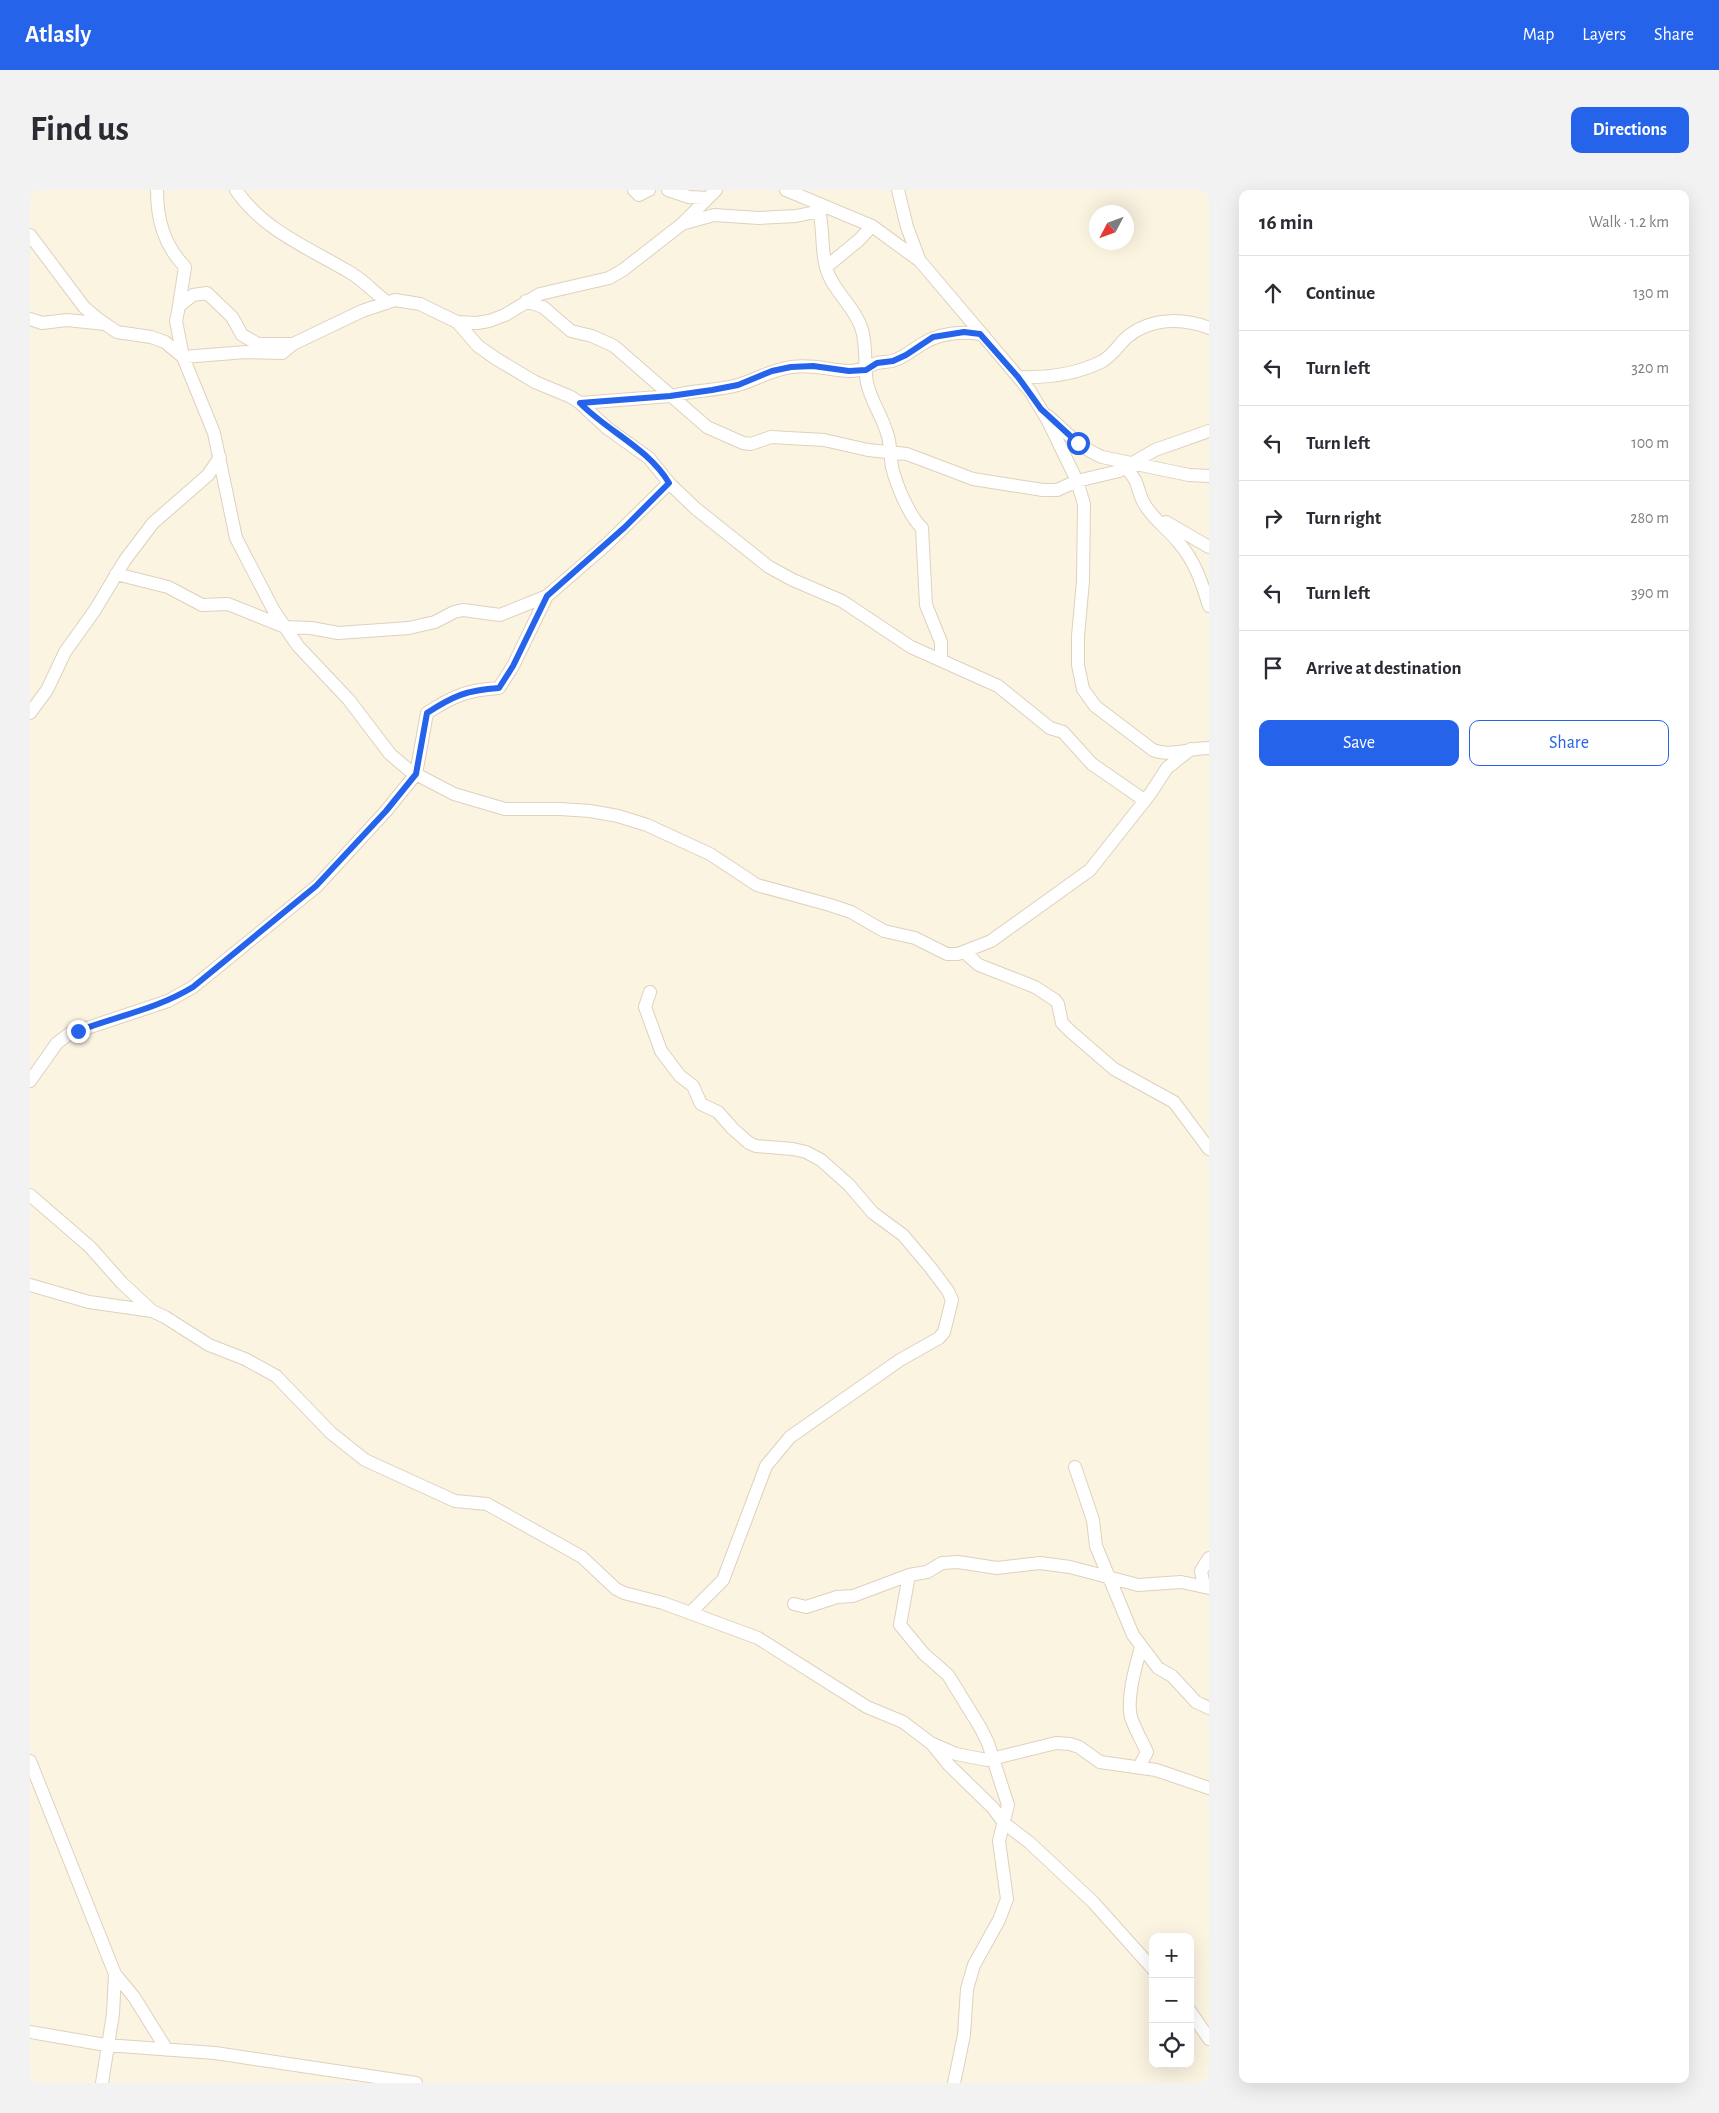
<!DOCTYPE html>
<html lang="en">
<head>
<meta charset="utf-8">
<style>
  :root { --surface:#fff; --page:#f2f2f3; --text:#2b2b33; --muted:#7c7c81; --line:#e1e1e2; --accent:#2563eb }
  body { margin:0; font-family:"Alegreya Sans",sans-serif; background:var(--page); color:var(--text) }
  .controls { position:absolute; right:15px; bottom:15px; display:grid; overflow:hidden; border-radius:10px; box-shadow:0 5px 20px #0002 }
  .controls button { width:45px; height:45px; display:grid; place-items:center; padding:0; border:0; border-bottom:1px solid var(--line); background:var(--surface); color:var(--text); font:25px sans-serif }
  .compass { position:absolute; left:1059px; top:15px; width:45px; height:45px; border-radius:50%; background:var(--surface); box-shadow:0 5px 20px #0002; rotate:229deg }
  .stop { position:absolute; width:15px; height:15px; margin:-11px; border:4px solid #2563eb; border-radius:50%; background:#fff }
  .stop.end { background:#2563eb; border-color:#fff; box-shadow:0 1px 5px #0008 }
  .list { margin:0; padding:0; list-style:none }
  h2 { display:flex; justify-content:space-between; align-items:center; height:65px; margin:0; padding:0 20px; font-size:21px }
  h2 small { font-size:16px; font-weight:400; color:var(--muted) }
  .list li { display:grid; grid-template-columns:32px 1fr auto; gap:15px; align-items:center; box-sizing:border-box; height:75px; padding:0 20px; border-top:1px solid var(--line) }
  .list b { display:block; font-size:19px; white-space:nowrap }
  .list em { font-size:16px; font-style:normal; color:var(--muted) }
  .actions { display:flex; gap:10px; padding:15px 20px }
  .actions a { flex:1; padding:11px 0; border:1px solid var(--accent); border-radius:10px; text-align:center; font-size:18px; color:var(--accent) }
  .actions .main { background:var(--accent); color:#fff }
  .icon { flex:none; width:28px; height:28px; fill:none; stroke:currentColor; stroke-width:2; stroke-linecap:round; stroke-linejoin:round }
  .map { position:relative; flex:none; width:1179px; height:1893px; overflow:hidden; border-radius:10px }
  header { display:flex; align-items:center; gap:30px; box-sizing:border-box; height:70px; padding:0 25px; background:var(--accent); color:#fff }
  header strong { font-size:24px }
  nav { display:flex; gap:28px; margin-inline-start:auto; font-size:18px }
  .intro { display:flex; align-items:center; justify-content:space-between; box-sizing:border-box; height:120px; padding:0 30px }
  h1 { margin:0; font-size:35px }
  .button { padding:12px 22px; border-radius:10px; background:var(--accent); color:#fff; font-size:18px; font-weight:700 }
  main { display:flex; gap:30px; padding:0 30px }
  aside { flex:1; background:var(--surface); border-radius:10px; box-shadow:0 5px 20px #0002 }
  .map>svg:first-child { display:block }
</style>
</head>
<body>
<header>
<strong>Atlasly</strong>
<nav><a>Map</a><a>Layers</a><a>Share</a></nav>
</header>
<div class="intro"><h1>Find us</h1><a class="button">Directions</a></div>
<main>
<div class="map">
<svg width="1179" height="1893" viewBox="0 0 1179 1893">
  <rect width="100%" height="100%" fill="#fbf4e1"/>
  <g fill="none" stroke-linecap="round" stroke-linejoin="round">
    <defs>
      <path id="minor" d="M127,0c0,30 7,55 28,77l-6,39
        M206,0c28,41 73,58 115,83 13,8 24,20 36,29
        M604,0l5,5 10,-5
        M638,0l21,7 19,1
        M756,0l86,36 48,35 110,130 18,30 29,60 7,23 -1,77 -5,55v29l5,24 12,17 58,44c16,7 38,-2 56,-2
        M868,0l9,37 12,32
        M787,13c8,24 3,43 9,64 6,24 29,39 36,63 5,17 2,36 5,53 4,18 15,33 20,50 4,11 3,22 5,34 4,17 17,49 30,61l4,77 15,37v18
        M655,33l29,-8 45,3 37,-2 24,-5
        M0,45l54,72 14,12 19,13 34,5 14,5 18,15 31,76 22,105 38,73 24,35 51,54 41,54 20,17 44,23 51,15h55l30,2 28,5 29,9 63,29 47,31 73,20 21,7 33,19 31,7 32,16h11l33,-13 99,-71 60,-76 17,-26 24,-19
        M796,77l33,-27 13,-14
        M496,111l17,6 28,24 21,5 22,10 93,81 36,16 8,1 20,-7 53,3 44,10 39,4 66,25 70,11h14l20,-9 42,-10 36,-21 54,-19
        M0,129l12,4 25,-3 38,4
        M427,132l21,24 17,12 40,24 36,15 9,6 27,25 42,30 20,25 26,25 74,59 24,13 49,21 69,46 87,39 52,42 13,4 29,32 52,36
        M263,154l-11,9 -36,-1 -63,5 -7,-36 3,-15 14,-11 14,-2 25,24 10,18 16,9h35l69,-33 33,-11 25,4 37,18 20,1 12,-2 16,-6 35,-21 69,-16 14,-8 59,-46 34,-34
        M989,187c27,1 57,-3 82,-15 10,-5 17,-16 25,-24 23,-20 56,-21 83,-10
        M550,213l91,-7c22,-6 45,-5 67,-11 18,-5 34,-16 54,-18 20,-3 37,3 57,4 13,0 17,-4 28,-8 5,-1 10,-1 15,-2 11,-3 20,-11 30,-17 18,-11 37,-13 58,-10
        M1018,226c17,15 32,32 54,41l87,18 20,1
        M1096,278c15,15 10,23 19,37 9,15 24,25 34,38 16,18 23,40 30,63
        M1136,332l43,25
        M86,384l52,13 34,18 26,-1 57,23 26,1 27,5 71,-5 26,-6 19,-10 9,-2 37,5 47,-19
        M0,523l17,-23 18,-38 30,-42 30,-50 28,-37 55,-48 12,-18
        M935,763l14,12 56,22 20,13 3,4 4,19 8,8 44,38 60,33 35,47
        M620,802l-5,15 16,44 19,25 13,10 8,18 17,8 15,17 16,14 7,3 37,3 13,3 15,8 28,25 24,28 30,22 27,32 18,24 4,9 -8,32 -5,6 -39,22 -110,77 -24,29 -43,114 -33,33
        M0,891l27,-38 12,-9 99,-33 25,-14 124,-101 69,-75 30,-37 11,-61c26,-17 40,-23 72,-25l14,-22 34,-70 60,-52 62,-61
        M0,1005l60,52 32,36 30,28
        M0,1095l59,17 63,9 13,6 44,28 36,14 31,17 55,57 34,27 90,41 32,3 95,53 34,32 8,4 39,10 95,35 109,69 36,15 29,22 17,21 44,43 11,15 26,20 63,59 60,67
        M1045,1277l18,53 3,26 37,89 25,33 14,8 24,26 13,6
        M879,1385l-9,50 24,29 24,21 32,52 8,16 20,62 -9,36 8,58 -8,21 -25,45 -7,24 -3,46 -10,48
        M1174,1396l-3,-15 8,-13
        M764,1414l12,3 31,-10 16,-1 56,-21 18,-3 15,-9 16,-1 39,6 43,-5 30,4 68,18 43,-3 28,6
        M903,1554l23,10 31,6 69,-17 14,1 9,3 21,15 56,8 53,18
        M0,1571l85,213 -2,40 -11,69
        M1109,1577l8,-15c-5,-11 -11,-21 -15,-32 -7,-18 4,-55 9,-73
        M85,1784l19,23 33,53
        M1160,1821l19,28
        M0,1842l76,13 109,8 201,30"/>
    </defs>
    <use href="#minor" stroke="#ded1be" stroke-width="14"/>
    <use href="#minor" stroke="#fff" stroke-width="12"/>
  </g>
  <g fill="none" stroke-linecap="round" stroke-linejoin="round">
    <path stroke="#2563eb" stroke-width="6" d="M48,841c39,-15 79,-22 115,-44l123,-101 70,-75 30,-37 11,-61c26,-17 40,-23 72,-25l14,-22 34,-70 78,-69 44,-44c-21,-35 -62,-52 -89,-80l90,-7 42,-6 26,-5 34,-14 19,-4 22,-1 36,5 17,-1 11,-7 16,-2 13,-6 27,-18 31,-5 16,2 38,43 23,32 37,34"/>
  </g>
</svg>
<div class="controls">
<button>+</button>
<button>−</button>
<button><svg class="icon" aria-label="locate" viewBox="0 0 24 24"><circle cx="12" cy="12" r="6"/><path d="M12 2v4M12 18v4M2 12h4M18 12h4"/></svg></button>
</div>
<svg class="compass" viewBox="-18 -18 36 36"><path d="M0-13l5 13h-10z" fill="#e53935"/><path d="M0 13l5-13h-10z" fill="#7c7c81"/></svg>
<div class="stop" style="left:1048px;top:253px"></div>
<div class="stop end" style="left:48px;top:841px"></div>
</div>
<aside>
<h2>16 min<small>Walk · 1.2 km</small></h2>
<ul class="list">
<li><svg class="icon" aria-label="ahead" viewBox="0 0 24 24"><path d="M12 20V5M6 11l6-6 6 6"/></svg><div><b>Continue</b></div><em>130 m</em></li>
<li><svg class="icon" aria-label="left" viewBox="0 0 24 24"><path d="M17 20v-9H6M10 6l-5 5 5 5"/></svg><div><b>Turn left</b></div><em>320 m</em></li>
<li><svg class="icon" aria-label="left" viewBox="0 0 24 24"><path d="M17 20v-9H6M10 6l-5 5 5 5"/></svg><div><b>Turn left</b></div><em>100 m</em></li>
<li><svg class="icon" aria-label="right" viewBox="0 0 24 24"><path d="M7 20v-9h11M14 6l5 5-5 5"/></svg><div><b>Turn right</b></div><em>280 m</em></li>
<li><svg class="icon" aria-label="left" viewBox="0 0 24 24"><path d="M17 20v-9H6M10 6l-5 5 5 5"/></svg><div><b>Turn left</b></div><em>390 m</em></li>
<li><svg class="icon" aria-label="arrive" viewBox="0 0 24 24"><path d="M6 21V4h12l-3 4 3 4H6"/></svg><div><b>Arrive at destination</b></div></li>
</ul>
<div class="actions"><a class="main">Save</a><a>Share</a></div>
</aside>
</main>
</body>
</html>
